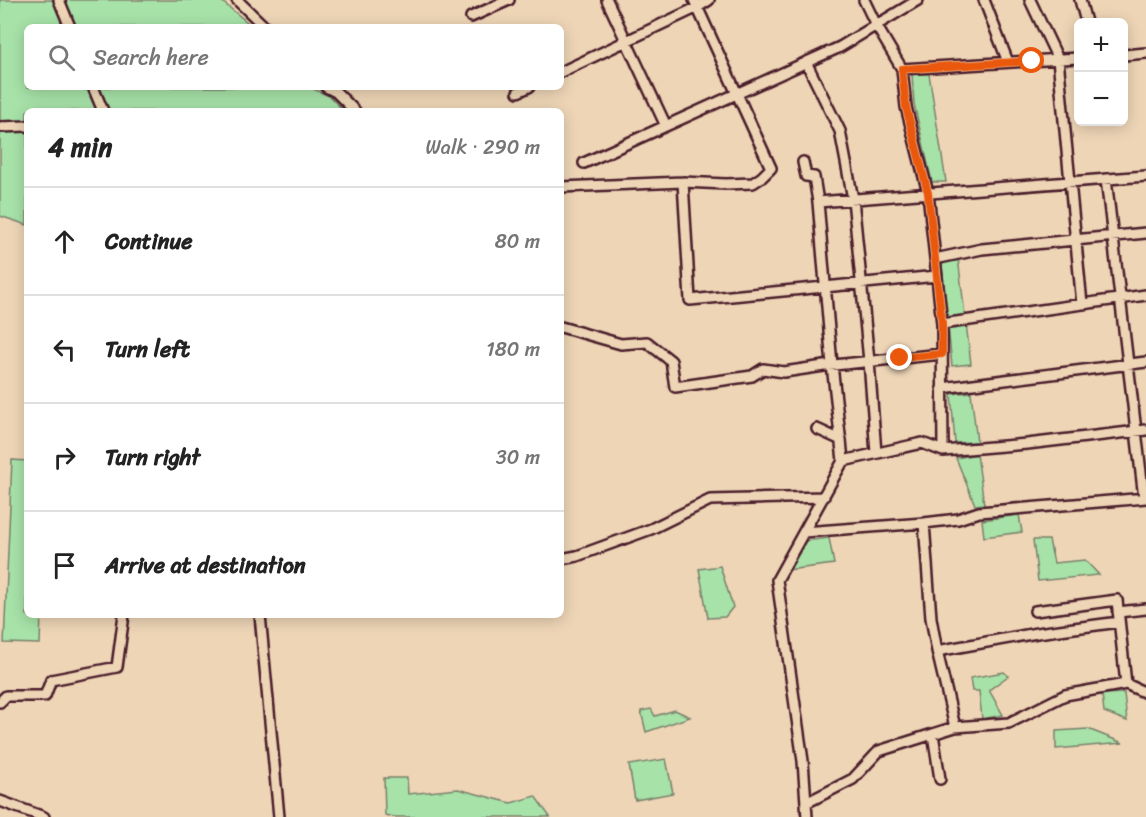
<!DOCTYPE html>
<html lang="en">
<head>
<meta charset="utf-8">
<style>
  :root { --surface:#fff; --page:#f6f6f6; --text:#222; --muted:#767676; --line:#e0e0e0 }
  body { margin:0; font-family:Sriracha,sans-serif; background:var(--page); color:var(--text) }
  .controls { position:absolute; right:18px; top:18px; display:grid; overflow:hidden; border-radius:9px; box-shadow:0 3px 15px #0003 }
  .controls button { width:54px; height:54px; display:grid; place-items:center; padding:0; border:0; border-bottom:2px solid var(--line); background:var(--surface); color:var(--text); font:30px sans-serif }
  .stop { position:absolute; width:18px; height:18px; margin:-14px; border:4px solid #ea580c; border-radius:50%; background:#fff }
  .stop.end { background:#ea580c; border-color:#fff; box-shadow:0 2px 6px #0008 }
  .list { margin:0; padding:0; list-style:none }
  h2 { display:flex; justify-content:space-between; align-items:center; height:78px; margin:0; padding:0 24px; font-size:26px }
  h2 small { font-size:20px; font-weight:400; color:var(--muted) }
  .list li { display:grid; grid-template-columns:39px 1fr auto; gap:18px; align-items:center; box-sizing:border-box; height:108px; padding:0 24px; border-top:2px solid var(--line) }
  .list b { display:block; font-size:22px; white-space:nowrap }
  .list em { font-size:20px; font-style:normal; color:var(--muted) }
  .icon { flex:none; width:33px; height:33px; fill:none; stroke:currentColor; stroke-width:2; stroke-linecap:round; stroke-linejoin:round }
  .map { position:relative; flex:none; width:1146px; height:817px; overflow:hidden }
  .search { position:absolute; background:var(--surface); box-shadow:0 3px 15px #0003; left:24px; top:24px; width:540px; height:66px; display:flex; align-items:center; gap:15px; box-sizing:border-box; padding:0 21px; border-radius:9px; color:var(--muted); font-size:22px }
  .panel { position:absolute; background:var(--surface); box-shadow:0 3px 15px #0003; left:24px; top:108px; width:540px; height:510px; border-radius:9px }
  .map>svg:first-child { display:block }
</style>
</head>
<body>
<div class="map">
<svg width="1146" height="817" viewBox="0 0 1146 817">
  <rect width="100%" height="100%" fill="#eed5b6"/>
  <filter id="ink" filterUnits="userSpaceOnUse"><feTurbulence type="fractalNoise" baseFrequency=".0167" numOctaves="2"/><feDisplacementMap in="SourceGraphic" scale="12" xChannelSelector="R" yChannelSelector="G"/><feConvolveMatrix kernelMatrix="1 2 1 2 8 2 1 2 1" color-interpolation-filters="sRGB"/></filter>
  <g filter="url(#ink)">
    <path fill="#a7e2a8" stroke="#78806a" stroke-width="1.5" d="M0,0h220l33,27h-226v60h282l20,9 15,15h-317v114l-27,-9z
      M912,74h17l17,108h-14l-18,-78z
      M958,258l13,106 -19,2 -10,-100 3,-6z
      M971,392l6,50 -22,1 -4,-49z
      M977,454l7,50 -9,1 -19,-47z
      M12,460l15,1v154h14l-1,29 -36,-1z
      M1019,515l3,17 -38,5 -2,-17z
      M829,538l5,26 -47,6 17,-29z
      M1033,540h16l5,23 31,-3 14,15 -61,6z
      M720,566l13,41 -8,10 -17,1 -9,-49z
      M1004,672l4,4 -19,14 14,25 -21,4 -3,-28h-7l-2,-13z
      M1124,693l3,28 -23,-9 -2,-18z
      M651,709l4,7 20,-6 15,7 -44,15 -5,-21z
      M1088,729l35,14 -67,6v-18z
      M666,759l7,34 -38,7 -6,-35z
      M384,778h23l1,16 50,-5 53,14 24,-7 15,21h-156l-9,-2z"/>
    <g fill="none" stroke-linecap="round" stroke-linejoin="round">
      <defs>
        <path id="street" d="M59,0l11,27
          M237,0l28,27
          M607,0l59,126
          M864,0l12,25 26,44 4,38 22,86 14,131 1,127
          M984,0l24,62
          M1030,0l28,59 24,245
          M1080,0l6,22
          M471,17l38,-17
          M1124,55l22,-2
          M806,62l34,69 13,68 16,162 7,92
          M902,69l176,-11
          M561,72l137,-65 11,-7
          M93,87l10,24
          M326,87l10,5 19,19
          M518,92l11,-5
          M0,127l27,-1
          M803,162l3,14 8,1 4,25 14,163 11,96 -66,119 26,181 4,56
          M584,163l256,-116 78,-47
          M1106,179l38,319
          M683,182l7,118 247,-24
          M561,187l122,-5 43,2 27,-1 9,-6 9,-9 -77,-168
          M818,202l328,-26
          M935,259l47,-10 164,-16
          M942,324l204,-29
          M561,327l60,17 26,-2 24,19 4,26 77,-11 11,-7 21,3 40,-6 118,-12
          M942,388l204,-26
          M817,429l24,11 2,21 79,-18 21,8 84,-7 119,-14
          M924,523l7,95 6,33
          M804,532l120,-9 34,-4 21,-7 167,-14
          M561,559l16,-3 74,-27 59,-29 114,-3
          M1035,611l82,-11 9,84 20,9
          M1118,612l28,-3
          M260,615l19,202
          M0,702l6,-6h39l6,-16 66,-13 7,-52
          M955,727l54,-4 56,-28 61,-11
          M933,734l7,45
          M0,801l44,16
          M806,803l47,-24 26,-28 76,-24 -18,-76 100,-18 82,-11"/>
      </defs>
      <use href="#street" stroke="#4a1f2b" stroke-width="14"/>
      <use href="#street" stroke="#eed5b6" stroke-width="9"/>
    </g>
  </g>
  <g fill="none" stroke-linecap="round" stroke-linejoin="round" filter="url(#ink)">
    <path stroke="#ea580c" stroke-width="8" d="M900,358l42,-4v-30l-14,-131 -22,-86 -4,-38 130,-8"/>
  </g>
</svg>
<div class="controls">
<button>+</button>
<button>−</button>
</div>
<div class="stop" style="left:1032px;top:61px"></div>
<div class="stop end" style="left:900px;top:358px"></div>
<div class="search"><svg class="icon" aria-label="search" viewBox="0 0 24 24"><circle cx="10" cy="10" r="6"/><path d="M15 15l6 6"/></svg>Search here</div>
<section class="panel">
<h2>4 min<small>Walk · 290 m</small></h2>
<ul class="list">
<li><svg class="icon" aria-label="ahead" viewBox="0 0 24 24"><path d="M12 20V5M6 11l6-6 6 6"/></svg><div><b>Continue</b></div><em>80 m</em></li>
<li><svg class="icon" aria-label="left" viewBox="0 0 24 24"><path d="M17 20v-9H6M10 6l-5 5 5 5"/></svg><div><b>Turn left</b></div><em>180 m</em></li>
<li><svg class="icon" aria-label="right" viewBox="0 0 24 24"><path d="M7 20v-9h11M14 6l5 5-5 5"/></svg><div><b>Turn right</b></div><em>30 m</em></li>
<li><svg class="icon" aria-label="arrive" viewBox="0 0 24 24"><path d="M6 21V4h12l-3 4 3 4H6"/></svg><div><b>Arrive at destination</b></div></li>
</ul>
</section>
</div>
</body>
</html>
